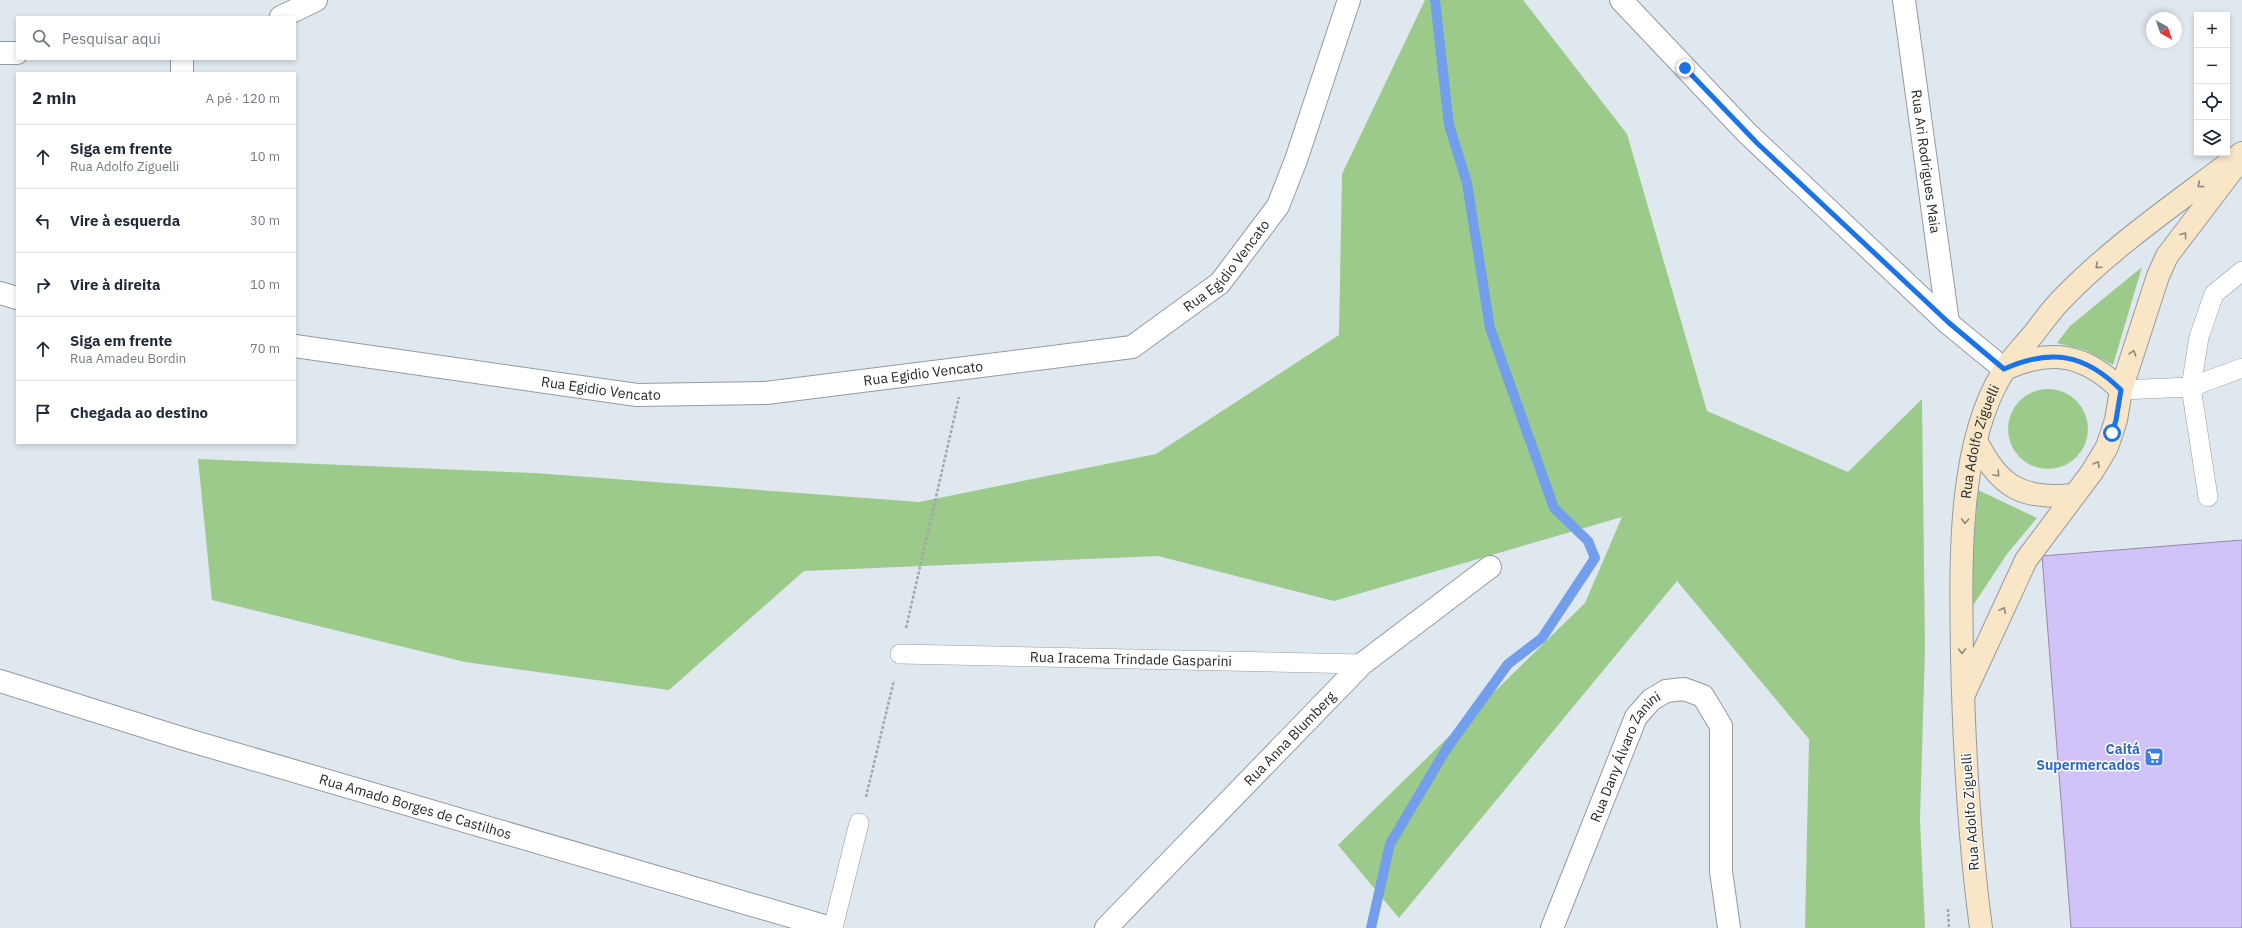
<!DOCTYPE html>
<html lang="pt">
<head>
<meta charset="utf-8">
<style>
  :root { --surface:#fff; --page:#f2f2f3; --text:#1f2937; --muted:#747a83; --line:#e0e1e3 }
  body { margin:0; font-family:"IBM Plex Sans",sans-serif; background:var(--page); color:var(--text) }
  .controls { position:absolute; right:12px; top:12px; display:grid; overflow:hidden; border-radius:0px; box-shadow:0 2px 6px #0003 }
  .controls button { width:36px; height:36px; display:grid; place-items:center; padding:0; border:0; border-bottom:1px solid var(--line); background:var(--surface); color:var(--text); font:20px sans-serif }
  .compass { position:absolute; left:2146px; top:12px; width:36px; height:36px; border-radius:50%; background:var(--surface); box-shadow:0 2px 6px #0003; rotate:140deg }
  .stop { position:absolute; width:12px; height:12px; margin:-9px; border:3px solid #1a73e8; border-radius:50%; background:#fff }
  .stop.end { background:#1a73e8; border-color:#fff; box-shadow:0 1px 4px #0008 }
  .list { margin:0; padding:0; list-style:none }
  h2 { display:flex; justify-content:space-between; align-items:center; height:52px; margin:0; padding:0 16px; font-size:17px }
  h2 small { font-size:13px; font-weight:400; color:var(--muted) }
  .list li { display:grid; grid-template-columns:26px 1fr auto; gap:12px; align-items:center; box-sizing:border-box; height:64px; padding:0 16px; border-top:1px solid var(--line) }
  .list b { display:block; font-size:15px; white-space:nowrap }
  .list p { margin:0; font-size:13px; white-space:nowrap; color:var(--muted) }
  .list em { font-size:13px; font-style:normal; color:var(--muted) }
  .icon { flex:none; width:22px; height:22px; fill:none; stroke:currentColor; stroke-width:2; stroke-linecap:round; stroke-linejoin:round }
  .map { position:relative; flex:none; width:2242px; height:928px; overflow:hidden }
  .search { position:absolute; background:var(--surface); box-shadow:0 2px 6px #0003; left:16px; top:16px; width:280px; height:44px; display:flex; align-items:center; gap:10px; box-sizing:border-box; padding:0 14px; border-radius:0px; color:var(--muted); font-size:15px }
  .panel { position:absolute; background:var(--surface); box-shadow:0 2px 6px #0003; left:16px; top:72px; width:280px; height:372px; border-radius:0px }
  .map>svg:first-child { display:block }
</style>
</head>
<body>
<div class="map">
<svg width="2242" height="928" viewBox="0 0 2242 928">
  <rect width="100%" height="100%" fill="#e0e8ef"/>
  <path fill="#9cca8b" d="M1425,0h98l104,134 80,277 141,61 74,-73 3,249 -5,172 5,108h-120l4,-189 -132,-158 -278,337 -61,-73 247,-242 37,-86 -288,84 -176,-45 -354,15 -135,119 -204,-28 -253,-62 -14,-141 337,14 384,29 237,-48 183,-119 3,-161z
    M2142,267l-29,98 -28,-15 -28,-7 13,-17z
    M2008 429a40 40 0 1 1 80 0a40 40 0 1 1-80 0Z
    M1978,490l59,28 -30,36 -39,59z"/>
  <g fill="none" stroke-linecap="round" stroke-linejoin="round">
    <path stroke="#729eec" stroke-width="10" d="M1371,928l19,-84 57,-96 61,-84 34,-26 53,-80 -7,-17 -34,-33 -64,-180 -23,-145 -18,-58 -14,-125"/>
  </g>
  <path fill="#d1c2f7" stroke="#9288ad" d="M2242,540v388h-171l-29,-372z"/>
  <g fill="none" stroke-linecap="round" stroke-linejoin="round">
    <defs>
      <g id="lane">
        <path d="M2121,390l70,-3 51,-19"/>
        <path d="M2208,497l-17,-110 8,-50 15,-43 28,-23"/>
        <path id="s1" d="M900,654l462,10"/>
        <path d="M833,928l26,-105"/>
      </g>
      <g id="street">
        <path d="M1621,0l125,132 202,191 56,46"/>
        <path id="s2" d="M1904,0l44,323"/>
        <path d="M281,17l35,-17"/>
        <path d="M0,53h17"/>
        <path d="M182,59v14"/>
        <path d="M0,293l17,5"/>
        <path id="s3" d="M295,346l342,49 129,-2 366,-46 88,-64 58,-77 18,-46 53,-160"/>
        <path id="s4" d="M0,681l181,57 650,190"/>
        <path id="s5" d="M1106,928l256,-264 128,-97"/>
        <path id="s6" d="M1552,928l84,-211 15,-17 15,-9 18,-2 19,7 18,30v145l8,57"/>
      </g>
      <g id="secondary">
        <path d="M2005,369c46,-21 80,-15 116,21"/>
        <path d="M1977,442c22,45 46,58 96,53"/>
        <path d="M1965,692l61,-132 66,-88 15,-25 9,-27 5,-30 37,-114 9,-20 67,-88"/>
        <path id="s7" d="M1981,928c-12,-90 -17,-181 -19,-272 -1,-87 -6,-208 41,-284 7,-12 18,-23 28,-35 10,-12 19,-26 31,-38 53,-55 119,-99 180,-146"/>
      </g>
    </defs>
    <use href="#lane" stroke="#949aa1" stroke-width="20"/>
    <use href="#street" stroke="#949aa1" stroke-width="24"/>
    <use href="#secondary" stroke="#949aa1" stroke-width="24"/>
    <path stroke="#a1a8ad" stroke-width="2.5" stroke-dasharray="3 2" stroke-linecap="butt" d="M906,628l53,-231
      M866,797l28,-117
      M1948,909l1,19"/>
    <use href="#lane" stroke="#fff" stroke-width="19"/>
    <use href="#street" stroke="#fff" stroke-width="22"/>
    <use href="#secondary" stroke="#f8e6c7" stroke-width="22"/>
  </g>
  <defs><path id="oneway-chevron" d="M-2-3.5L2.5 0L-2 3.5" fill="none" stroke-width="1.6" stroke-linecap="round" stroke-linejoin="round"/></defs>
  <g stroke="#8f8879">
    <use href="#oneway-chevron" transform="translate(2200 185) rotate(143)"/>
    <use href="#oneway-chevron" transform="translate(2184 235) rotate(-53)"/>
    <use href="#oneway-chevron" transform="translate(2098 266) rotate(138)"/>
    <use href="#oneway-chevron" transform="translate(2133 353) rotate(-72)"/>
    <use href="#oneway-chevron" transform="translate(2097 464) rotate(-60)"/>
    <use href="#oneway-chevron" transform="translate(1997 474) rotate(47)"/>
    <use href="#oneway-chevron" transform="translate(1965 521) rotate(93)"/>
    <use href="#oneway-chevron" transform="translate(2003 610) rotate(-66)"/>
    <use href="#oneway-chevron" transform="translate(1962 651) rotate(89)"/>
  </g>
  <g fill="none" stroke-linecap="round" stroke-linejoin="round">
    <path stroke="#1a73e8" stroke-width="5" d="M1685,68l72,75 191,179 56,47c47,-21 81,-15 117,21l-5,30 -4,13"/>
  </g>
  <defs>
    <symbol id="supermarket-square" viewBox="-11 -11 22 22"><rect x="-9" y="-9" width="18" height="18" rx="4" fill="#3f7fe0" stroke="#fff"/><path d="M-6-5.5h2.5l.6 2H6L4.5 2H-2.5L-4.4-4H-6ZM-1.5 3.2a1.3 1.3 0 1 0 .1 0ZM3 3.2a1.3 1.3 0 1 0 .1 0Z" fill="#fff"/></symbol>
  </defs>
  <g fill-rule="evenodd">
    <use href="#supermarket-square" x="2143" y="746" width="22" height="22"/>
  </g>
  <g text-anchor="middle" stroke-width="3" stroke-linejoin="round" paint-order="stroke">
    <g font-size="14" fill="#26292b" stroke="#fff">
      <text dy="5" stroke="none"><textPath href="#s2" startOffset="163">Rua Ari Rodrigues Maia</textPath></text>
      <text dy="5" stroke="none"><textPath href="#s3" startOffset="969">Rua Egidio Vencato</textPath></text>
      <text dy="5" stroke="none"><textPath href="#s3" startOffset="633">Rua Egidio Vencato</textPath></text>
      <text dy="5" stroke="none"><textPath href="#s3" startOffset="309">Rua Egidio Vencato</textPath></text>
      <text dy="5" stroke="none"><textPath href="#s7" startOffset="489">Rua Adolfo Ziguelli</textPath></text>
      <text dy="5" stroke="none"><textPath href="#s1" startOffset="231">Rua Iracema Trindade Gasparini</textPath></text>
      <text dy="5" stroke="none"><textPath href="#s5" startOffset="264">Rua Anna Blumberg</textPath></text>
      <text dy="5" stroke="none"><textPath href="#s6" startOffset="187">Rua Dany Álvaro Zanini</textPath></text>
      <text dy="5" stroke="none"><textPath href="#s4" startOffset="434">Rua Amado Borges de Castilhos</textPath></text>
      <text transform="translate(1970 812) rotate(-94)" y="5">Rua Adolfo Ziguelli</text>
    </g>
    <g font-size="14" font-weight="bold" fill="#366cbe" stroke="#fff" text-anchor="end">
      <text x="2140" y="754">Caitá<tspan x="2140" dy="16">Supermercados</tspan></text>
    </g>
  </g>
</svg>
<div class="controls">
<button>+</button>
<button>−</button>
<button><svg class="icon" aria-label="locate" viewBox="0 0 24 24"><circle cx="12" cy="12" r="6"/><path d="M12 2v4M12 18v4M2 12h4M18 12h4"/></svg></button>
<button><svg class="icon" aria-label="layers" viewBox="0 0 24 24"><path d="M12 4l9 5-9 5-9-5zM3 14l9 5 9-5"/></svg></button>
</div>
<svg class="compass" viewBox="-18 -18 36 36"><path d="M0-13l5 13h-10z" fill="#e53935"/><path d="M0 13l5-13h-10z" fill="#747a83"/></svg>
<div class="stop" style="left:2112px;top:433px"></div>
<div class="stop end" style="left:1685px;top:68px"></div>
<div class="search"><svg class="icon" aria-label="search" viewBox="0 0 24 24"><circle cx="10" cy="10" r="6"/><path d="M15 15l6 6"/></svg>Pesquisar aqui</div>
<section class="panel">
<h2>2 min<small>A pé · 120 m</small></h2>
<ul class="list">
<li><svg class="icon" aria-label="ahead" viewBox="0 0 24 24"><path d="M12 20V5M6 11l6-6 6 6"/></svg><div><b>Siga em frente</b><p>Rua Adolfo Ziguelli</p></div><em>10 m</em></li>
<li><svg class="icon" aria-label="left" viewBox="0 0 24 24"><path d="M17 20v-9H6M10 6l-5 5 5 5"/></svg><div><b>Vire à esquerda</b></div><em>30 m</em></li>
<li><svg class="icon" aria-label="right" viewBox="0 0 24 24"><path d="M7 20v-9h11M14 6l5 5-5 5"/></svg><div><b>Vire à direita</b></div><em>10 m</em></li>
<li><svg class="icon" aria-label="ahead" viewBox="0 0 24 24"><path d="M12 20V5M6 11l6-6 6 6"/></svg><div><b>Siga em frente</b><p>Rua Amadeu Bordin</p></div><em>70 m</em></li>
<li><svg class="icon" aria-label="arrive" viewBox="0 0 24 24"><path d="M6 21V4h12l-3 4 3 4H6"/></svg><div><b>Chegada ao destino</b></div></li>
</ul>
</section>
</div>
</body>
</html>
